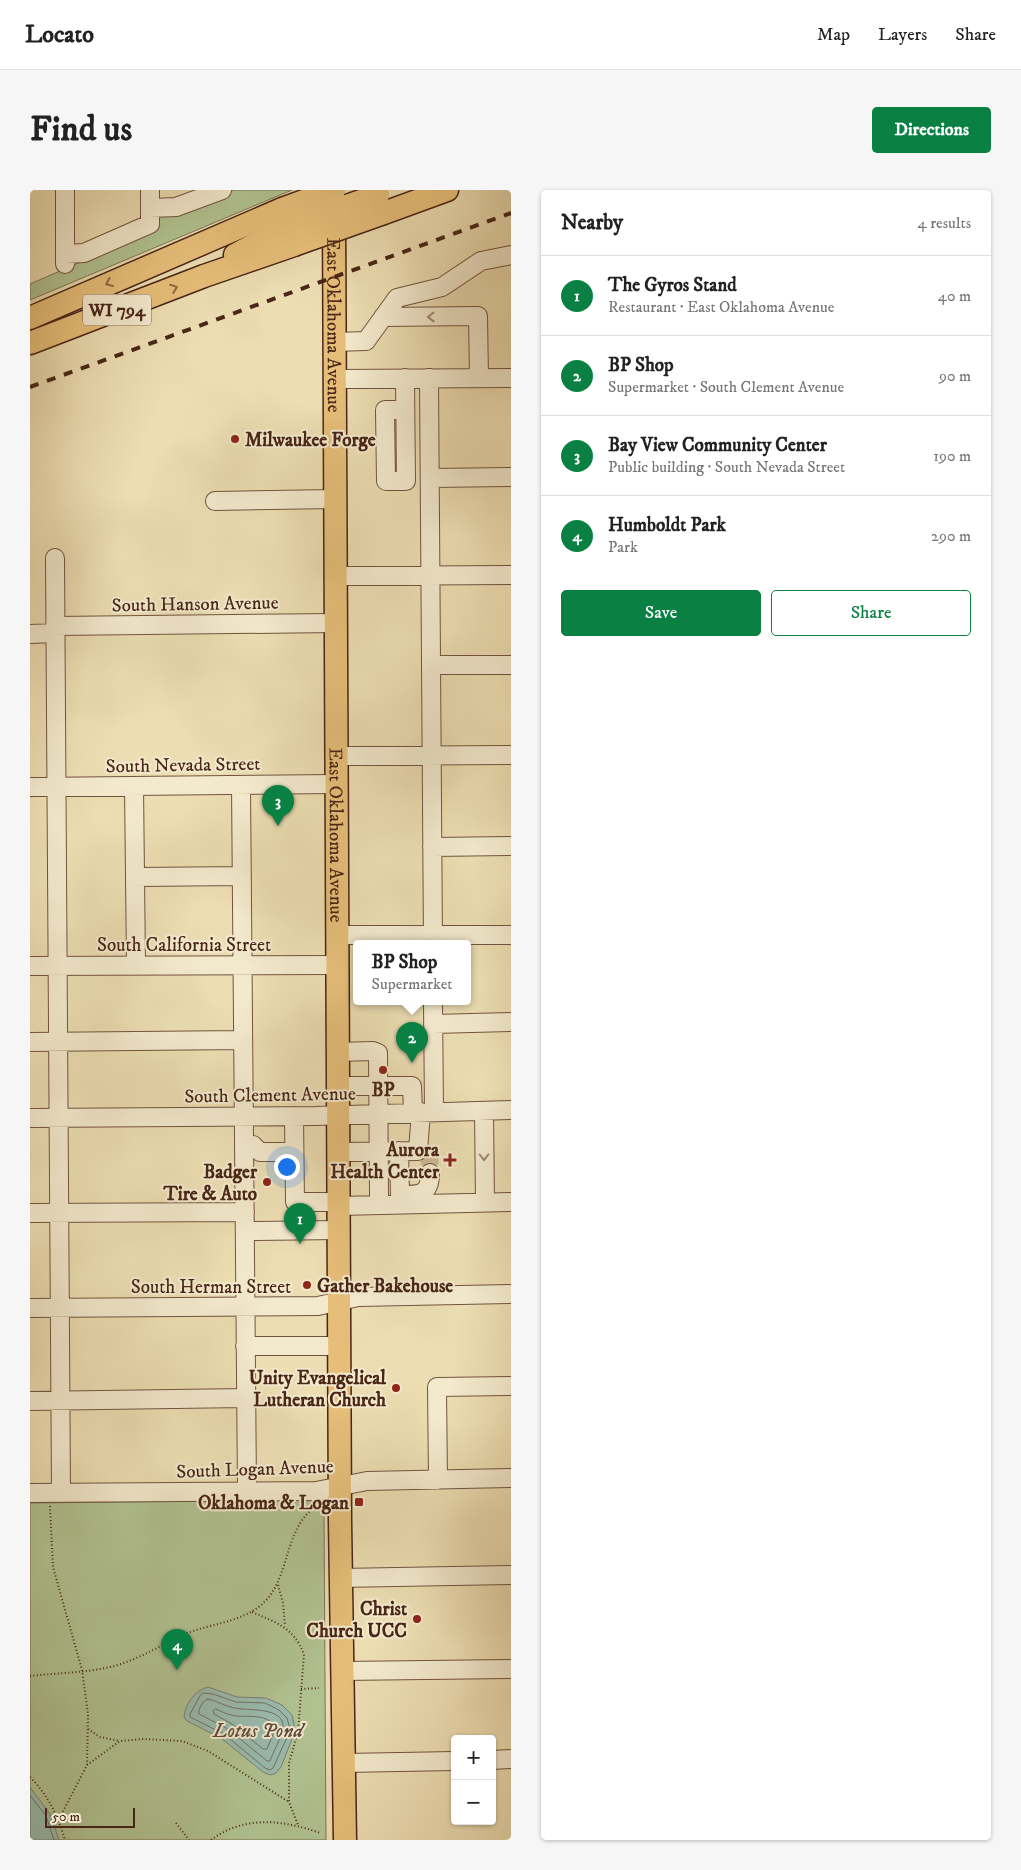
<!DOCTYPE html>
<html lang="en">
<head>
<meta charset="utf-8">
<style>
  :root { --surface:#fff; --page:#f6f6f6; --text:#222; --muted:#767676; --line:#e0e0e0; --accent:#0b8043 }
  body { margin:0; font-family:"IM FELL DW Pica",serif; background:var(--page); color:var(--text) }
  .controls { position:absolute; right:15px; bottom:15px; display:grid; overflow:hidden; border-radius:5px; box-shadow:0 1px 4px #0004 }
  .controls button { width:45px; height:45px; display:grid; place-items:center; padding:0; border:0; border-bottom:1px solid var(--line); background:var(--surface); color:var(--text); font:25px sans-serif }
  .scale { position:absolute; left:15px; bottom:12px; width:90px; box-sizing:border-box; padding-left:5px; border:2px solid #492617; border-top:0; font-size:14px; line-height:18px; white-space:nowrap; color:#492617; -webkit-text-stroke:4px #f3e9cd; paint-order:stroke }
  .you { position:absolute; left:256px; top:976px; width:18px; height:18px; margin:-12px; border:4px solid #fff; border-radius:50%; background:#1a73e8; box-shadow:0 0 0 8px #1a73e833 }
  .badge { display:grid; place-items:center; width:32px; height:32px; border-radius:50%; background:var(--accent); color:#fff; font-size:16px; font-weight:700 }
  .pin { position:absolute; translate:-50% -41px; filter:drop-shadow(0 1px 2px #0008) }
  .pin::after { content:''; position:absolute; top:26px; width:18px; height:15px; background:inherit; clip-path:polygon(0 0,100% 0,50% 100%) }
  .popup { position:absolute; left:323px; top:750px; width:118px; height:65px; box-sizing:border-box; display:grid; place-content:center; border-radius:5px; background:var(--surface); filter:drop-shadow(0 1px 4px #0005); font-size:16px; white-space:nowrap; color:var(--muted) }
  .popup b { font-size:19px; color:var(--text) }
  .popup::after { content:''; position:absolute; left:50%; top:100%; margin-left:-10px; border:10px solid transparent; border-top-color:var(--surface) }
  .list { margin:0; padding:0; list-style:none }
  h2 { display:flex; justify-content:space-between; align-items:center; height:65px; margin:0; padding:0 20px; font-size:21px }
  h2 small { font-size:16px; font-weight:400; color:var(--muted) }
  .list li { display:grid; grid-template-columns:32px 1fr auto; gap:15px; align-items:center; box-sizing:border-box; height:80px; padding:0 20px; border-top:1px solid var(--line) }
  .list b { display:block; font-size:19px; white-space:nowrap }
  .list p { margin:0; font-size:16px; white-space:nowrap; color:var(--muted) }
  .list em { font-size:16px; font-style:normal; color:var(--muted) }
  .actions { display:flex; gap:10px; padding:15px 20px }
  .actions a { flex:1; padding:11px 0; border:1px solid var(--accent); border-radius:5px; text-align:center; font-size:18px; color:var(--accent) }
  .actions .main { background:var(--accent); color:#fff }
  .map { position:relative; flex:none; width:481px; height:1650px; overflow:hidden; border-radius:5px }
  header { display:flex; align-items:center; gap:30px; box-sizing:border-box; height:70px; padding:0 25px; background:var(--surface); border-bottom:1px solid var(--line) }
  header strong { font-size:24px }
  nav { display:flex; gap:28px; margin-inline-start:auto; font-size:18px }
  .intro { display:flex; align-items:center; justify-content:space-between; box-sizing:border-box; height:120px; padding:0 30px }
  h1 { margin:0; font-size:35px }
  .button { padding:12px 22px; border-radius:5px; background:var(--accent); color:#fff; font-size:18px; font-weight:700 }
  main { display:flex; gap:30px; padding:0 30px }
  aside { flex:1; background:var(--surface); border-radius:5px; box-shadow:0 1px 4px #0004 }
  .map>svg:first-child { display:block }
</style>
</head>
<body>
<header>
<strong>Locato</strong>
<nav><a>Map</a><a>Layers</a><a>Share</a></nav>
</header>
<div class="intro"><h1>Find us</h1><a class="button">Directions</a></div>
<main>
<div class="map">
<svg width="481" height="1650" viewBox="0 0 481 1650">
  <rect width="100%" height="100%" fill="#ecddb2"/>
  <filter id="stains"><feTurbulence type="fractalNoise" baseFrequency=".004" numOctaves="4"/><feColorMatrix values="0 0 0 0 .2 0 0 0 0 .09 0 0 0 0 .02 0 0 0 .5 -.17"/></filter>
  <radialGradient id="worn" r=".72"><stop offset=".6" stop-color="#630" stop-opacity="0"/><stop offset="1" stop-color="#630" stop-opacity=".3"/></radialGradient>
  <path fill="#b1c291" stroke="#7d7454" d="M204,0h58l-262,110v-16l129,-56v-15z
    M280,1310c9,1 13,4 14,13l2,327h-296v-337z"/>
  <path fill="#99bbae" stroke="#797f72" d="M178,1497l29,10 29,1 16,7 10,10 2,9v10l-13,33 -5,6 -6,2 -7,-3 -42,-34 -34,-17 -3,-4c1,-13 11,-27 24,-30z
    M0,1597l20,27 9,26h-29z"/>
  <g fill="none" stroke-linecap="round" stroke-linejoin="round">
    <path stroke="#717062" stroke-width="1" d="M173,1503l10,1 23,8 29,1 14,7 8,8 2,7v8l-16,35 -3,2 -5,-2 -41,-34 -34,-17v-3l10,-18z
      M178,1509c9,2 17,7 26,9 13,3 51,-2 49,20 -1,9 -10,24 -13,33h-3l-39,-32 -29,-15c-1,-5 4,-14 9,-15z
      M186,1519c6,3 13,6 20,7 14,1 28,-2 39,9v4l-8,20h-4l-31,-25 -18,-10 -1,-3z
      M0,1605l16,21 8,24"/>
    <path stroke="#cbb893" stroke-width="18" stroke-dasharray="18 9" stroke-linecap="butt" d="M399,957l1,26"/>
    <defs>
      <path id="minor" d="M35,0v74
        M120,18l26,-1 46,-17
        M35,64l19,-1 66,-29v-34
        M353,127l95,-1 1,62
        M304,152l32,-1 31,-43 45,-11 39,-26 30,-6
        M375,188l1,103h-20l-1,-71h20
        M399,188l4,566
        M304,189l177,-1
        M400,288l81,-1
        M185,311l120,-2
        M25,368l6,935
        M306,386l175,-1
        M25,436l281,-3
        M0,444l25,-1
        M401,475h80
        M307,566l174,-1
        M211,595l6,706
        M104,596l2,180
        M0,597l307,-3
        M402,657l79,-1
        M105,687l107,-1
        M308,745h173
        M0,776l308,-1
        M403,812l1,110
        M403,834l78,-2
        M0,852l213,-2
        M308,862l35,-1 5,2 1,143
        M308,896h74l1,26
        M454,921l1,92
        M264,926l1,86h44
        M0,928l285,-2 196,-6
        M214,955h9l7,7h34
        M369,961l1,44
        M309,962l79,-1 3,-39
        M371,1005c19,0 29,0 29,-22
        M309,1016l172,-4
        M0,1023l215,-1
        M215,1041l94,-1
        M0,1118l288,-2 40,-9 153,-3
        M215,1156h94
        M0,1211l216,-3
        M408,1290l-1,-93 74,-1
        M0,1303l286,-2 51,-10 144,-3
        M310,1388l171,-3
        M312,1481l169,-2
        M462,1570l19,-1
        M314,1573l111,-2"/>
      <g id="major">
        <path id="s1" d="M304,23l6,1308 5,319"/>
        <path d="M354,23l63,-23"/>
        <path d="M205,65l52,-28"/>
        <path d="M0,128l252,-109"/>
        <path d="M0,153l174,-67 90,-31"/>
      </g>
    </defs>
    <use href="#minor" stroke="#72543e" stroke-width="20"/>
    <use href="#major" stroke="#492617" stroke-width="25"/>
    <path stroke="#492617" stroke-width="2" stroke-dasharray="1 2.5" stroke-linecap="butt" d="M20,1316l3,61 29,103 6,44 -1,51 -28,54
      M248,1395l5,18 2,23
      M222,1422c25,11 41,15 52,42l-6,78 -9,31v39l9,23
      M0,1486c26,-3 54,-3 80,-9 26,-6 49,-21 73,-32 29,-13 65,-12 86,-38 21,-28 17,-69 46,-90
      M271,1499l18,-1
      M58,1539l12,8 20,4
      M57,1575l33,-24 23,-2 39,2 26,10 81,51
      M0,1587c18,18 28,39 35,63
      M146,1633l13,17
      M181,1650c33,-25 73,-20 109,-7"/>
    <use href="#minor" stroke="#f3e9cd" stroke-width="18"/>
    <use href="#major" stroke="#e6be79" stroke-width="22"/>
    <path stroke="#492617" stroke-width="4" stroke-dasharray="9 9" stroke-linecap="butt" d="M0,197l481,-174"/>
    <defs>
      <path id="major-bridge" d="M252,19l52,-19
        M257,37l91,-32
        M264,55l90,-32"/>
    </defs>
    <use href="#major-bridge" stroke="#492617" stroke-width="25" stroke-linecap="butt"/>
    <use href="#major-bridge" stroke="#e6be79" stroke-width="22"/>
  </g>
  <defs><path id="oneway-chevron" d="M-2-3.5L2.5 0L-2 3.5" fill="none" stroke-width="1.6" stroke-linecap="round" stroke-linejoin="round" transform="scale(1.25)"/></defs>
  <g stroke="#906a43">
    <use href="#oneway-chevron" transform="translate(79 93) rotate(156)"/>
    <use href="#oneway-chevron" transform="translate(144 98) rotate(-21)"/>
  </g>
  <g stroke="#9e8872">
    <use href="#oneway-chevron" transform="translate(401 127) rotate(179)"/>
    <use href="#oneway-chevron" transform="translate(454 967) rotate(90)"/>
  </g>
  <g fill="#8f2418" stroke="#f3e9cd" stroke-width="2">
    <circle cx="205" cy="249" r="5"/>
    <circle cx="353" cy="880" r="5"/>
    <path d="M417.5 962.5h5v5h5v5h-5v5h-5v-5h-5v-5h5z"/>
    <circle cx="237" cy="992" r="5"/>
    <circle cx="277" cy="1095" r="5"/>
    <circle cx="366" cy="1198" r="5"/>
    <rect x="324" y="1307" width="10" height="10" rx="2.5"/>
    <circle cx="387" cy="1429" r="5"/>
  </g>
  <g text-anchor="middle" stroke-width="4" stroke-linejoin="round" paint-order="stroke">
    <rect fill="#f3e9cd" stroke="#7c604e" stroke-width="1" x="53" y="104.5" width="68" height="31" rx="4"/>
    <g font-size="18" font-weight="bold" fill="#492617">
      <text x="87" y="126">WI 794</text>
    </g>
    <g font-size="19" fill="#492617" stroke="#f3e9cd">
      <text dy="7" stroke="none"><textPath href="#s1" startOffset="112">East Oklahoma Avenue</textPath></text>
      <text transform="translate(165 413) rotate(-1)" y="7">South Hanson Avenue</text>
      <text transform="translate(153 574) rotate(-1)" y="7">South Nevada Street</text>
      <text dy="7" stroke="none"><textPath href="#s1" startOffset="622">East Oklahoma Avenue</textPath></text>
      <text x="154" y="761">South California Street</text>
      <text transform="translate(240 904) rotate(-1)" y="7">South Clement Avenue</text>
      <text x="181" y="1103">South Herman Street</text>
      <text transform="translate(225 1278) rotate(-2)" y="7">South Logan Avenue</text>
    </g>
    <g font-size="19" font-weight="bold" fill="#492617" stroke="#f3e9cd" text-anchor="end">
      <text x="215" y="256" text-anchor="start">Milwaukee Forge</text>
      <text x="353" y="906" text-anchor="middle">BP</text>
      <text x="409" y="966">Aurora<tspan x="409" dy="22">Health Center</tspan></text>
      <text x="227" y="988">Badger<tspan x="227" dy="22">Tire &amp; Auto</tspan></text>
      <text x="287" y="1102" text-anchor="start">Gather Bakehouse</text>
      <text x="356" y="1194">Unity Evangelical<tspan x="356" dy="22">Lutheran Church</tspan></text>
      <text x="319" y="1319">Oklahoma &amp; Logan</text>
      <text x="377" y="1425">Christ<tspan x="377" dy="22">Church UCC</tspan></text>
    </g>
    <g font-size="20" font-style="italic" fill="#5d4b3d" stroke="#f3e9cd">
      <text x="228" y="1547">Lotus Pond</text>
    </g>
  </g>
  <rect width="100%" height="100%" filter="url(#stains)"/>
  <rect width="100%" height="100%" fill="url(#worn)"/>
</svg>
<div class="controls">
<button>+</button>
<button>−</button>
</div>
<div class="scale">50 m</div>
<div class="you"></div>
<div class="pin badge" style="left:270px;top:1054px">1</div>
<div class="pin badge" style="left:382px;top:873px">2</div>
<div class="popup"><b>BP Shop</b>Supermarket</div>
<div class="pin badge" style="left:248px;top:636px">3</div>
<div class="pin badge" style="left:147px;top:1480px">4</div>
</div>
<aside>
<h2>Nearby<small>4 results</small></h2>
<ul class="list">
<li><span class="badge">1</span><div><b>The Gyros Stand</b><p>Restaurant · East Oklahoma Avenue</p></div><em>40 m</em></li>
<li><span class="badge">2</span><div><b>BP Shop</b><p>Supermarket · South Clement Avenue</p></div><em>90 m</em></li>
<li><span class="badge">3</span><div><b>Bay View Community Center</b><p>Public building · South Nevada Street</p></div><em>190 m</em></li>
<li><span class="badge">4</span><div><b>Humboldt Park</b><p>Park</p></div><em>290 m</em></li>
</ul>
<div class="actions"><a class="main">Save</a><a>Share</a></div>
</aside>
</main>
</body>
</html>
